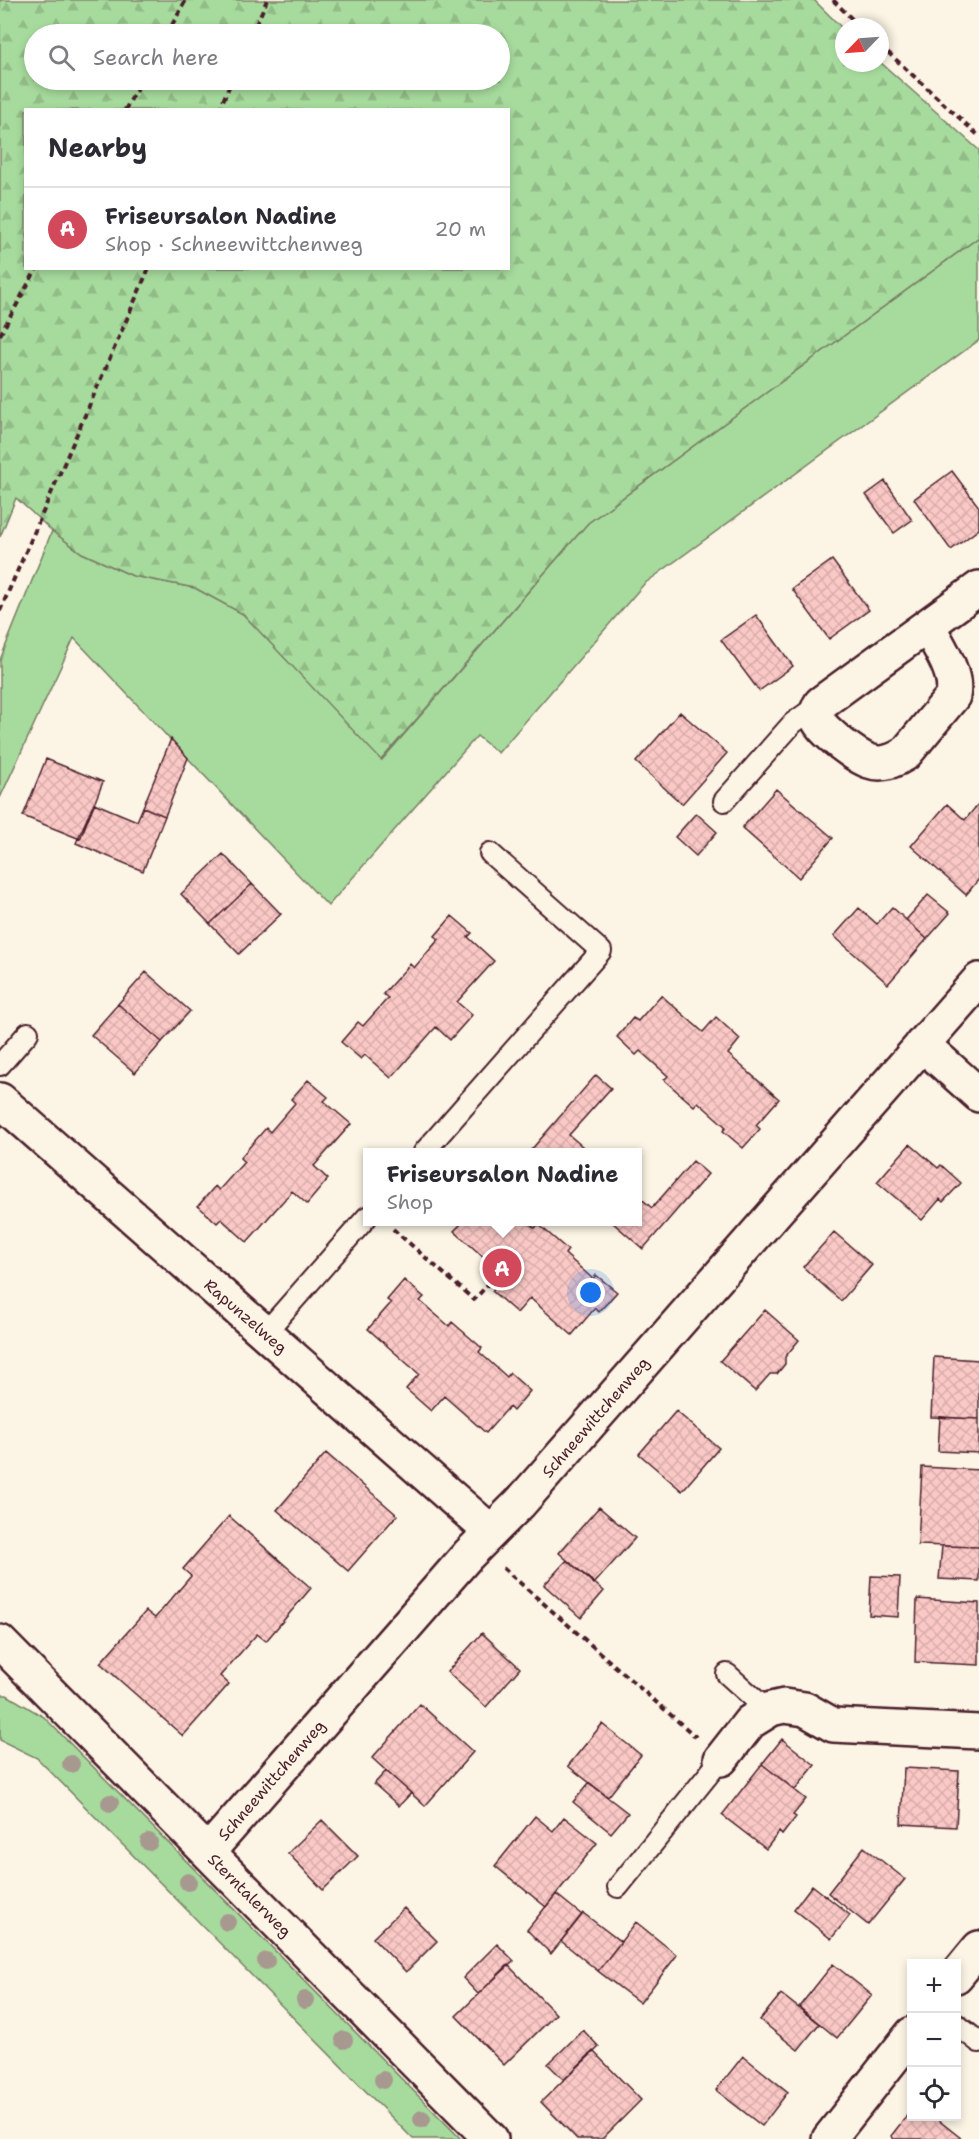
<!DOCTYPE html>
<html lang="en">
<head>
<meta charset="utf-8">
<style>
  :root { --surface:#fff; --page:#f7f7f7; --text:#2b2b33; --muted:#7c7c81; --line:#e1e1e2; --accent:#d1495b }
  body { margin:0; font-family:"Shantell Sans",sans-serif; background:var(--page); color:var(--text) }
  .controls { position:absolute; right:18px; bottom:18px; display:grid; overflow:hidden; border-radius:0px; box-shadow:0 3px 9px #0003 }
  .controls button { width:54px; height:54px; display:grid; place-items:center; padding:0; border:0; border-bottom:2px solid var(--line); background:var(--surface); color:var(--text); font:30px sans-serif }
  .compass { position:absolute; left:835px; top:18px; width:54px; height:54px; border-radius:50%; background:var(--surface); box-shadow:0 3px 9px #0003; rotate:245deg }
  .you { position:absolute; left:591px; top:1293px; width:21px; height:21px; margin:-15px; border:4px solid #fff; border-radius:50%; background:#1a73e8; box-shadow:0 0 0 9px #1a73e833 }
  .badge { display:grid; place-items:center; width:39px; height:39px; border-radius:50%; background:var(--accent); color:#fff; font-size:20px; font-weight:700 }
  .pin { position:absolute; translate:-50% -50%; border:3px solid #fff; box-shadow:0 2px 6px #0006 }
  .popup { position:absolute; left:363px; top:1148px; width:279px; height:78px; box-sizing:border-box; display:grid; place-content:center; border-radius:0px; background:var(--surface); filter:drop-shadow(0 2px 4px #0005); font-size:20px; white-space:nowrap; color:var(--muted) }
  .popup b { font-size:22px; color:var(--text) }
  .popup::after { content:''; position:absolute; left:50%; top:100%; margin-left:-12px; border:12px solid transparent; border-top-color:var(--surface) }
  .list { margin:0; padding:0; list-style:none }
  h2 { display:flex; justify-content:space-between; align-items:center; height:78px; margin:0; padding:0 24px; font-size:26px }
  h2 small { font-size:20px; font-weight:400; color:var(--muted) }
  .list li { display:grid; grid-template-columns:39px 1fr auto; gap:18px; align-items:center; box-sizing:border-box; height:84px; padding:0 24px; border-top:2px solid var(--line) }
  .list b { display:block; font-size:22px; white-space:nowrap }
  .list p { margin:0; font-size:20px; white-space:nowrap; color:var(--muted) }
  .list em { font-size:20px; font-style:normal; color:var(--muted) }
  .icon { flex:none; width:33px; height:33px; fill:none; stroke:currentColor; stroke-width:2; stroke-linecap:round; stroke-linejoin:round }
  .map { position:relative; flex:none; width:979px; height:2139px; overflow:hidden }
  .search { position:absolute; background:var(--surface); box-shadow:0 3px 9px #0003; left:24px; top:24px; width:486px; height:66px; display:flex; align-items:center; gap:15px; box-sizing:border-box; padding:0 21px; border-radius:33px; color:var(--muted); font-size:22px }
  .panel { position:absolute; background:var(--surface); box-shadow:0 3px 9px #0003; left:24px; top:108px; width:486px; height:162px; border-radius:0px }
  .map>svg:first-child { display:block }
</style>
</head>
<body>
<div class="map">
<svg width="979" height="2139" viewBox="0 0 979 2139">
  <defs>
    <pattern id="forest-firs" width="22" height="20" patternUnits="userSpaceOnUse" patternTransform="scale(1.5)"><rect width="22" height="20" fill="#a7db9d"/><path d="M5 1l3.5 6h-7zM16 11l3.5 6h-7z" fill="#91bc87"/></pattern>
    <pattern id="building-cross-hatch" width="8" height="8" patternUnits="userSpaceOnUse" patternTransform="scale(1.5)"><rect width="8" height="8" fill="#fac9c6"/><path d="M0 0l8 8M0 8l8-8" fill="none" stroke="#d8acaa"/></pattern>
  </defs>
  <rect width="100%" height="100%" fill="#fcf5e5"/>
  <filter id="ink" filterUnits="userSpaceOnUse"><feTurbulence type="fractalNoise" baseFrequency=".0167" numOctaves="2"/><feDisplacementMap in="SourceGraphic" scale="12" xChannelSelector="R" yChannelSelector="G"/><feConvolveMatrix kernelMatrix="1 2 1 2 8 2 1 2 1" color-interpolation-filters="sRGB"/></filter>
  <g filter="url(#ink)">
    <path fill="#a7db9d" stroke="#787d64" stroke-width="1.5" d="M979,237v103l-335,244 -146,169 -21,-17 -149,170 -254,-268 -74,160v-138l52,-129 30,22 51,23 62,12 48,26 139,146 206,-237z
      M0,1695h7l37,22 417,422h-48l-376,-381 -37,-18z"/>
    <path fill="url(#forest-firs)" stroke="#787d64" stroke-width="1.5" fill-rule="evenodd" d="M0,0h814l30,30v33l36,-1 99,88v87l-391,286 -207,237 -138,-146 -48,-26 -62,-12 -51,-23 -30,-22 -36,-33 -16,39zM34,34h466v46h-466zM26,110h482v158h-482z"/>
    <path fill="url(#building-cross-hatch)" stroke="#4a1f2b" stroke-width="1.5" d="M952,471l27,36v22l-28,21 -37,-51z
      M885,481l27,39 -18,13 -28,-38z
      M832,560l37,50 -40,29 -37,-50z
      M756,615l37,51 -34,25 -38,-51z
      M680,712l47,41 -45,51 -46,-42z
      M171,739l17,19 -23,58 -22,-9z
      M46,759l57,23 -23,57 -57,-23z
      M776,789l57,49 -34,40 -57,-50z
      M94,803l43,18 6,-14 22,9 -22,55 -67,-28z
      M979,803v76l-13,16 -55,-49 36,-42 18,16z
      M696,813l21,19 -21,24 -21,-19z
      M223,854l29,30 -42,40 -29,-30z
      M252,884l29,30 -42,40 -29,-30z
      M928,895l22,18 -23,26 -21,-19z
      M892,907l35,32 -39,45 -54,-48 25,-28 18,16z
      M452,916l20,17 -4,4 26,24 -37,41 15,13 -22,25 -14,-13 -45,51 -26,-23 -4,4 -20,-17 17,-20 5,4 25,-28 -5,-4 27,-30 4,4 25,-29 -4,-3z
      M146,972l44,39 -28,31 -44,-38z
      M661,995l42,37 13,-15 24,22 -12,15 51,45 -23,26 4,4 -17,19 -20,-17 3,-4 -28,-25 -4,4 -30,-26 4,-4 -28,-25 -4,4 -19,-18 16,-19 5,3z
      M118,1004l44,38 -27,31 -44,-38z
      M596,1075l15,13 -42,47 20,17h-56l-2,-2z
      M308,1080l20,17 -4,4 27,23 -37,42 14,13 -21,25 -15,-13 -45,51 -26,-23 -4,4 -19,-17 17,-20 4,4 25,-28 -4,-4 26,-30 4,4 25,-29 -4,-4z
      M910,1144l28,24 3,-3 20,18 -18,19 -3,-3 -18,21 -45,-38z
      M693,1161l15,13 -65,75 -31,-27h25v-27l15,13z
      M463,1222h64l8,6 3,-4 30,26 -3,4 28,25 3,-4 21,17 -18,20 -4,-4 -23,27 -42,-37 -13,15 -25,-22 13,-15 -51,-45z
      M834,1232l38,33 -31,36 -38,-34z
      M404,1280l20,17 -4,4 29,25 3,-4 30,26 -3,4 28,25 3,-4 20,18 -17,20 -4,-4 -23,26 -42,-37 -13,15 -25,-22 13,-15 -51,-45 23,-26 -4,-3z
      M765,1310l34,30 -14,17v7l-8,10h-7l-15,17 -35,-30z
      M934,1357l45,3v59l-48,-2z
      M676,1411l43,37 -37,43 -43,-37z
      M940,1417l39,2v34l-41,-2z
      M326,1453l71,62 -49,56 -71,-61z
      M922,1467l57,3v77l-61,-2z
      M599,1507l36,31 -41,46 -35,-31z
      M229,1516l82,72 -45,53 -9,-7 -37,42 9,8 -46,52 -83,-73 46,-52 9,7 36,-42 -8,-7z
      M942,1546l37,1v34l-40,-2z
      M567,1560l37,31 -23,27 -37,-33z
      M871,1576l29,1 -2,40 -29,-2z
      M917,1599l62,4v62l-64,-3z
      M482,1633l38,35 -34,39 -39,-35z
      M420,1704l53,48 -48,54 -53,-48z
      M602,1724l39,31 -33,42 -40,-31z
      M782,1739l33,26 -20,25 -33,-26z
      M762,1764l44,35 -13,16 3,2 -14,18 -3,-3 -13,17 -44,-34z
      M904,1768l55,3 -3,56 -55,-3z
      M386,1771l25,22 -12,13 -25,-22z
      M589,1783l39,30 -17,20 -38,-31z
      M535,1816l18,15 11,-14 33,26 -51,64 -51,-41z
      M322,1820l36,36 -35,34 -35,-37z
      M864,1847l41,32 -37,46 -40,-32z
      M812,1885l38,30 -19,24 -37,-30z
      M556,1894l26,21 -31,39 -24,-24z
      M404,1908l33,33 -31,31 -33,-34z
      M583,1913l38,29 -23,29 -37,-30z
      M636,1922l41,33 -37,48 -42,-32z
      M497,1944l17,17 -36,33 -15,-16z
      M833,1964l39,31 -35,43 -38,-31z
      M508,1965l48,49 -52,51 -48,-49z
      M781,1994l38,30 -21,26 -38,-30z
      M583,2030l16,17 -35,33 -16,-16z
      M593,2051l48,49 -39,39h-25l-36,-37z
      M743,2056l45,36 -26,34 -46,-36z
      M912,2109v7h21l29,23h-68l-3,-3z"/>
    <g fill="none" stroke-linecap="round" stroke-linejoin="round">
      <defs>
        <path id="lane" d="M724,801l69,-78 28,-20
          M0,1065l28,-32
          M424,1152l177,-201 -111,-98
          M265,1333l102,-116
          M727,1674l40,36
          M618,1887l103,-128
          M956,2024l23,18"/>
        <path id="street" d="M928,626c10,20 30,47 25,70l-48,58c-11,7 -23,12 -36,7 -12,-4 -46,-29 -51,-41 -2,-7 -1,-11 3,-17l158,-115
          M922,1044l57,51
          M0,1100l491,432
          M0,1642l491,497
          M721,1759l29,-37 21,-13 13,-3 21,3 28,16 146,7
          M208,1852l260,-297 52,-52 459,-523
          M956,1976l23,-28
          M829,2139l83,-105"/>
      </defs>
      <use href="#lane" stroke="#4a1f2b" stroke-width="24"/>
      <use href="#street" stroke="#4a1f2b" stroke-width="38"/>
      <path stroke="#4a1f2b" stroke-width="4" stroke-dasharray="6 4.5" stroke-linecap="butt" d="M833,0l27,27
        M167,34l19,-34
        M252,34l15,-34
        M880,45l99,91
        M125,110l17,-30
        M219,110l13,-30
        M0,335l37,-67
        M0,611l149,-343
        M393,1229l81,71 26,-29
        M503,1568l193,169"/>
      <use href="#lane" stroke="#fcf5e5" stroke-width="20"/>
      <use href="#street" stroke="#fcf5e5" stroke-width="33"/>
    </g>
    <g fill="#a7998f">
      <circle cx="71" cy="1764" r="9"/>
      <circle cx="110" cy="1803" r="9"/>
      <circle cx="149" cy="1842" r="9"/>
      <circle cx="188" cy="1882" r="9"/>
      <circle cx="227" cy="1922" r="9"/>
      <circle cx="266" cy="1961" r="9"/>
      <circle cx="305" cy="2000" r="9"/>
      <circle cx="344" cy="2040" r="9"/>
      <circle cx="383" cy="2080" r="9"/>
      <circle cx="422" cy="2119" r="9"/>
    </g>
  </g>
  <g text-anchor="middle" stroke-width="4.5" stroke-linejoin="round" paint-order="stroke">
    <g font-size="16" fill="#4a1f2b" stroke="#fcf5e5">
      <text transform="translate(246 1316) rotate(41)" y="6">Rapunzelweg</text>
      <text transform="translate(595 1417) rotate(-49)" y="6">Schneewittchenweg</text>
      <text transform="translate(271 1780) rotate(-49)" y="6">Schneewittchenweg</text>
      <text transform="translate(250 1895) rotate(45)" y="6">Sterntalerweg</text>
    </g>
  </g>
</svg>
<div class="controls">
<button>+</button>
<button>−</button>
<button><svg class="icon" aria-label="locate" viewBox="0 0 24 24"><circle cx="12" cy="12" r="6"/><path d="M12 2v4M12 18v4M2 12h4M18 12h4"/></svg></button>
</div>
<svg class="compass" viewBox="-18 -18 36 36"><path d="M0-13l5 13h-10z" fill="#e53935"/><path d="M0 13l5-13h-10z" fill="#7c7c81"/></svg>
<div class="you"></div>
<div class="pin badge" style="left:502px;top:1268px">A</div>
<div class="popup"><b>Friseursalon Nadine</b>Shop</div>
<div class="search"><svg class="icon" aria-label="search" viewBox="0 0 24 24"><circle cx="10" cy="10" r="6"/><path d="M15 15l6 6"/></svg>Search here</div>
<section class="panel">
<h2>Nearby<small></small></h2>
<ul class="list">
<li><span class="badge">A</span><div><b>Friseursalon Nadine</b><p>Shop · Schneewittchenweg</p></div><em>20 m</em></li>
</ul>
</section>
</div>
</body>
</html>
